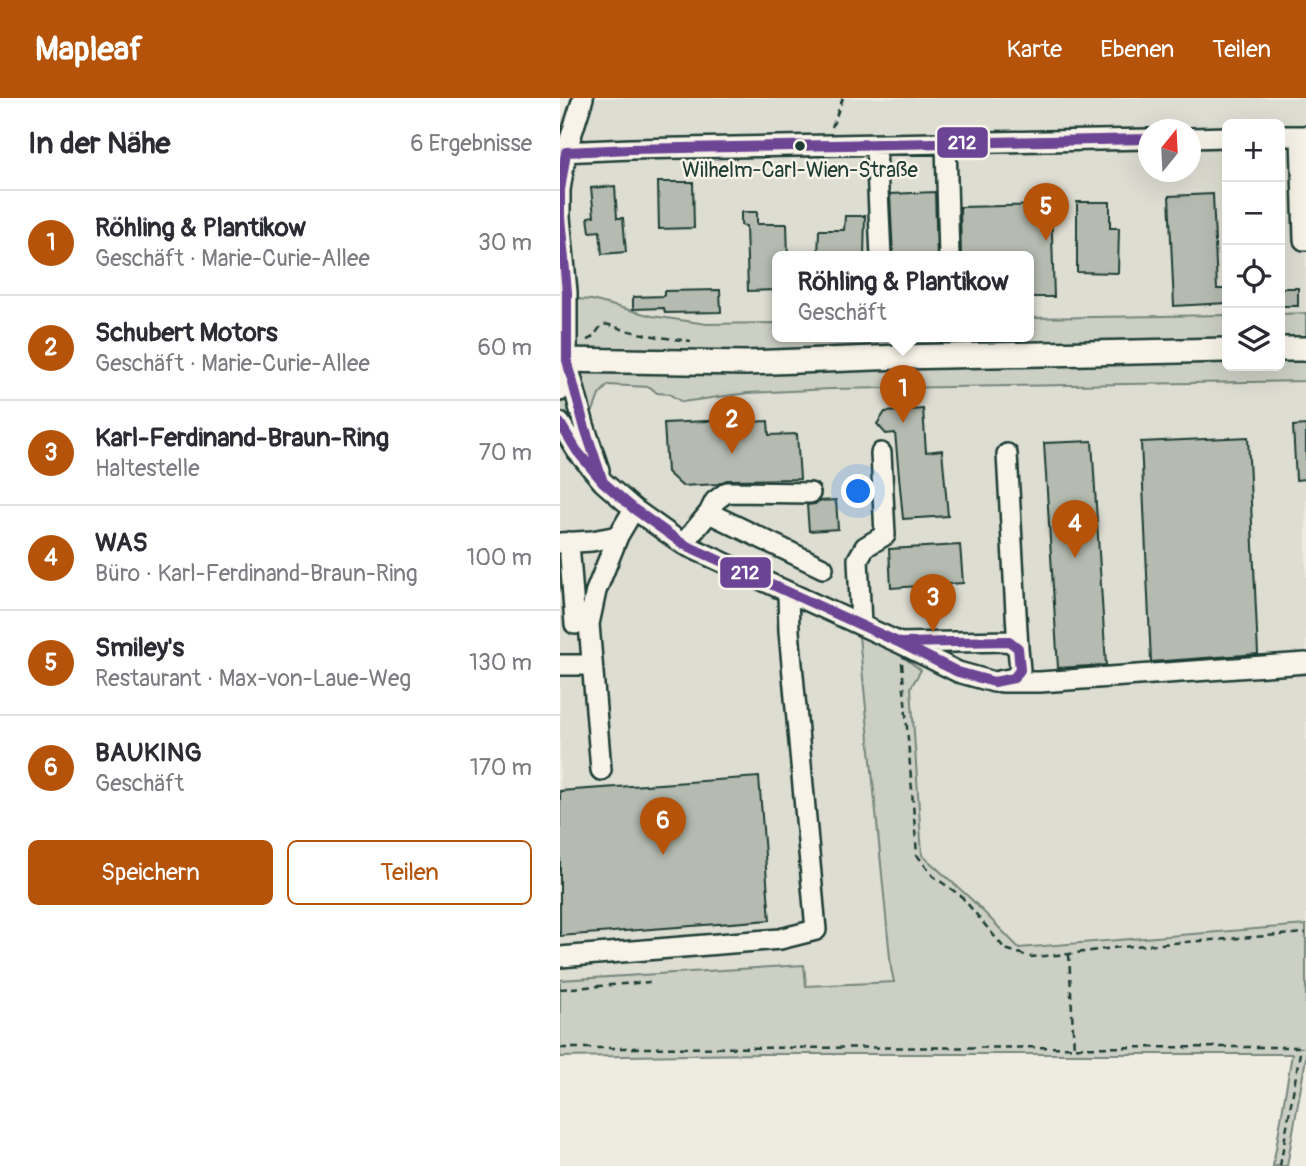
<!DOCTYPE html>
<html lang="de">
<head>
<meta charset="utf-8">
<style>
  :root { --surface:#fff; --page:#f2f2f3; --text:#2b2b33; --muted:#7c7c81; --line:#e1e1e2; --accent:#b45309 }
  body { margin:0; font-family:Pangolin,sans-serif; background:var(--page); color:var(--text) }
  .controls { position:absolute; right:21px; top:21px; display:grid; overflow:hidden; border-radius:10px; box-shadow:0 7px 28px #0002 }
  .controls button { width:63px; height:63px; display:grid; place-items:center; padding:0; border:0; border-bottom:2px solid var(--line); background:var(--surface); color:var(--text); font:35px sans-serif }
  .compass { position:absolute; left:578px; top:21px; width:63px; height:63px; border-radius:50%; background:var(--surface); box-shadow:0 7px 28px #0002; rotate:18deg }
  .you { position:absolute; left:299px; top:394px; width:24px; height:24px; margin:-18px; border:5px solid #fff; border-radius:50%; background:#1a73e8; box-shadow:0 0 0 10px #1a73e833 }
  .badge { display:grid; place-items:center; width:46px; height:46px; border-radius:50%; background:var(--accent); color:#fff; font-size:23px; font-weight:700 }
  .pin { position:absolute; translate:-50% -58px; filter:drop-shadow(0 2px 4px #0008) }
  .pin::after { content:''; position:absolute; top:37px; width:24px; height:21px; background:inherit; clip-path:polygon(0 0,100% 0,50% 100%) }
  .popup { position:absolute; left:212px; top:153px; width:262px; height:91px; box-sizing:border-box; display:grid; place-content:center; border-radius:10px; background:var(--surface); filter:drop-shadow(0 2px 5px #0005); font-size:23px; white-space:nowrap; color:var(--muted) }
  .popup b { font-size:26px; color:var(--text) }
  .popup::after { content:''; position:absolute; left:50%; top:100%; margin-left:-14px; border:14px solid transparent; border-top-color:var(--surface) }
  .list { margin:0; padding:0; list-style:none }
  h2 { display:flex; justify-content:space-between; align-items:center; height:91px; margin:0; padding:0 28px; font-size:30px }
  h2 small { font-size:23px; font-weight:400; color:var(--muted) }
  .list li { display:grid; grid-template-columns:46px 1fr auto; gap:21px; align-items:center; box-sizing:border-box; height:105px; padding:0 28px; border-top:2px solid var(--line) }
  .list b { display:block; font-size:26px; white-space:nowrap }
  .list p { margin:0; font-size:23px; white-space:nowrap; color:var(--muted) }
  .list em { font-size:23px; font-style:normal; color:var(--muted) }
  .actions { display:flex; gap:14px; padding:21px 28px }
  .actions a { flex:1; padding:16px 0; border:2px solid var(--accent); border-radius:10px; text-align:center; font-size:24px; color:var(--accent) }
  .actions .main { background:var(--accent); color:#fff }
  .icon { flex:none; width:38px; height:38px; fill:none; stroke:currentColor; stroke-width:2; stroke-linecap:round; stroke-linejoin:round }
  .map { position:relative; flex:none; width:746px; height:1068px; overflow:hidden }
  header { display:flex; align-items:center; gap:42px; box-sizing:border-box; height:98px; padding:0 35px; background:var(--accent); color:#fff }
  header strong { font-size:33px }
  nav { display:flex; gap:38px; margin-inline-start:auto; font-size:24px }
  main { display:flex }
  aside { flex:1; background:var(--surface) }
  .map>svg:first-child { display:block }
</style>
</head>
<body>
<header>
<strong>Mapleaf</strong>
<nav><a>Karte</a><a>Ebenen</a><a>Teilen</a></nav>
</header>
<main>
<aside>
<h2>In der Nähe<small>6 Ergebnisse</small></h2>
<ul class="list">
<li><span class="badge">1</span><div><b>Röhling &amp; Plantikow</b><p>Geschäft · Marie-Curie-Allee</p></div><em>30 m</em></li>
<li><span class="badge">2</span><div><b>Schubert Motors</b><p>Geschäft · Marie-Curie-Allee</p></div><em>60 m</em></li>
<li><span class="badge">3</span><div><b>Karl-Ferdinand-Braun-Ring</b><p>Haltestelle</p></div><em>70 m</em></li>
<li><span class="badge">4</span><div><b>WAS</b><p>Büro · Karl-Ferdinand-Braun-Ring</p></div><em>100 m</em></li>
<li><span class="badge">5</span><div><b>Smiley's</b><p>Restaurant · Max-von-Laue-Weg</p></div><em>130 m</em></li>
<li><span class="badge">6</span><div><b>BAUKING</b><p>Geschäft</p></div><em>170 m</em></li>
</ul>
<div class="actions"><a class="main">Speichern</a><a>Teilen</a></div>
</aside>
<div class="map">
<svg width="746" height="1068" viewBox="0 0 746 1068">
  <rect width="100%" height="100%" fill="#eeece1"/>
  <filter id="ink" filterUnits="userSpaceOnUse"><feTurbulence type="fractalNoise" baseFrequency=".0143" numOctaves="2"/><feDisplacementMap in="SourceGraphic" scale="14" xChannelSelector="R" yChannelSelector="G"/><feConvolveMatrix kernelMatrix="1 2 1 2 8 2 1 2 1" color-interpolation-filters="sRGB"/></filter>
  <g filter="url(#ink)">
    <path fill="#ddddd2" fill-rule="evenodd" d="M10,0h736v215l-26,1v-190h-53v191l-198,3v-61h-252v66l-70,1 -55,-8 -92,-18v-178l4,-5zM589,32h42v42h-42z
      M746,283v544l-287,23 -48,-49 -49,-44 -11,-168 -52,-51 32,332 3,14 -89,4 -1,-21 -244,15v-568l33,-1 6,-16 9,-10 42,2 7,6 12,1 14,8 65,-9 83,-4z"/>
    <path fill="#cccfc4" stroke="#76867c" stroke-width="2" d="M0,200l32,2 60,16 55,8 70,-1v14h252v-19l198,-3v51h53v-52l26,-1v68l-475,8 -83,4 -66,9 -13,-8 -12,-1 -7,-6 -42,-2 -9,10 -6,16 -33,1z
      M299,538l34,14 28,20 -10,17 11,168 49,44 48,49 287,-23v133l-19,108h-14l19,-112h-531l-201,3v-77l244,-15 2,21 88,-4 -3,-14z"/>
    <path fill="#b5bbb0" stroke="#1f3d34" stroke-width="2" d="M98,84h35l1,46 -35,1z
      M55,88l2,32h6l3,34 -24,2 -2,-23 -10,1 -2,-15 6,-1 -3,-28z
      M375,94l2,65h-44l-3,-63z
      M653,96l4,95h10v14l-53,3 -5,-110z
      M517,104h33v26h9l-1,45 -41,-1z
      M491,107l3,92h-25v-40h-68l-1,-50z
      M181,114h16v12h30l1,33h-11v33l-29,1 -2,-65 -5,-1z
      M285,118h20l-1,41h-46l1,-27h25z
      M720,190h18v18h-18z
      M160,192l1,22 -56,1 -1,-5 -31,1v-12l31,-1v-5z
      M363,311l3,43 16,-2 6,66 -45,3 -8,-86 -9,1 -9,-10 8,-12z
      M190,321v3l18,-1 1,14 28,-1 3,45 -73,1 -9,4 -36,2 -15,-14 -3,-49z
      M746,327v54l-10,1 -3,-54z
      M688,339l10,217 -107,8 -10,-220z
      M532,343l14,224 -48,3 -14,-225z
      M276,402l2,29 -29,2 -2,-26 8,-1 4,-3z
      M400,447l3,38 -72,5 -2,-39z
      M199,679l11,143 -210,16v-145z"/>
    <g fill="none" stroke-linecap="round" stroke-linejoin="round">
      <defs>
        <path id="minor" d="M720,38h26
          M741,38l3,104h2
          M631,40l36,-1
          M386,45l3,114
          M316,47l5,112
          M0,54l71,-3 518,-10
          M8,267l16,60 15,45
          M0,293l7,-31v-68l-7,-75v-27l6,-38 17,-54
          M0,325l17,28 26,31 31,27 49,35 217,99 58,29 36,10 20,-4 6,-8 -2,-22 -9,-7 -109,2
          M447,356l11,194
          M149,415l114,55
          M9,444l6,82
          M0,445l32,-2 26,-5 16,-27
          M123,446l26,-31 6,-12 12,-9 83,1
          M301,527l-3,-66 7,-12 20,-12 -4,-82
          M0,567h32
          M442,584h38l266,-19
          M41,672l-12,-146 7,-33 22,-55
          M0,859l220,-18 36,-9 -27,-299 -1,-39"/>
        <path id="major" d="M720,251h26
          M0,262l186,3 154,-6 327,-7"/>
      </defs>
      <use href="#minor" stroke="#1f3d34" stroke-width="24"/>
      <use href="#major" stroke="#1f3d34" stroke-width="28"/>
      <path stroke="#1f3d34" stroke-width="2.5" stroke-dasharray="7 5" stroke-linecap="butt" d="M272,29l11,-29
        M27,242c10,-3 9,-11 16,-15 6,-2 16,4 22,5 21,5 44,9 66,11
        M342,565l15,192 16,21 28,20 44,53 26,8 38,-3 51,-7 186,-14
        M509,856l5,95
        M0,891l90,-7
        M0,950l746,-1
        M720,1068l21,-119"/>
      <use href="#minor" stroke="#f7f3e8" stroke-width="19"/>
      <use href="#major" stroke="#f7f3e8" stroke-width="23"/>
      <defs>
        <path id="bus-1" d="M6,54l65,-3 518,-10
          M6,54l-6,38v27l7,75v68l17,65 19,57
          M0,325l17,28 26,31
          M43,384l31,27 49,35 217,99
          M449,543l9,7 2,22 -6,8 -20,4 -36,-10 -58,-29z"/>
      </defs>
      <use href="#bus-1" stroke="#f7f3e8" stroke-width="16"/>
      <use href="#bus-1" stroke="#6c4495" stroke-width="10"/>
    </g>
  </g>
  <circle fill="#1f3d34" stroke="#f7f3e8" stroke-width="2.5" cx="240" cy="48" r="6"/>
  <g text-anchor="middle" stroke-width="5" stroke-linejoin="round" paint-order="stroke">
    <g font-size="21" fill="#1f3d34" stroke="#f7f3e8">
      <text x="240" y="79">Wilhelm-Carl-Wien-Straße</text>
    </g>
  </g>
  <g stroke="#f7f3e8" stroke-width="2.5">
    <rect x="376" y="28" width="53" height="33" rx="7" fill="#6c4495"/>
    <rect x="159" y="458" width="53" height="33" rx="7" fill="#6c4495"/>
  </g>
  <g font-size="19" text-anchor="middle" font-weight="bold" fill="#fff">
    <text x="402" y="51">212</text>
    <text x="185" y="481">212</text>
  </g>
</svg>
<div class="controls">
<button>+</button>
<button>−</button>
<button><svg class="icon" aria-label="locate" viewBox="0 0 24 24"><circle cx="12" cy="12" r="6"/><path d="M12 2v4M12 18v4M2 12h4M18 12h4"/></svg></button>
<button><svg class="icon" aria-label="layers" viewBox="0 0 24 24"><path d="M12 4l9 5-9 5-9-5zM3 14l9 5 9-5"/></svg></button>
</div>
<svg class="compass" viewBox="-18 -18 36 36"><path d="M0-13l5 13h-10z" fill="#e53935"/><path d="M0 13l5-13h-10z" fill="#7c7c81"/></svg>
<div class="you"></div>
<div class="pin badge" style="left:343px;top:325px">1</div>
<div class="popup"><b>Röhling &amp; Plantikow</b>Geschäft</div>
<div class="pin badge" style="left:172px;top:356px">2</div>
<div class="pin badge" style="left:373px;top:534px">3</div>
<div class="pin badge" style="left:515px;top:460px">4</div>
<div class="pin badge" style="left:486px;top:143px">5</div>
<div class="pin badge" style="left:103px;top:757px">6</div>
</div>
</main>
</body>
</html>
